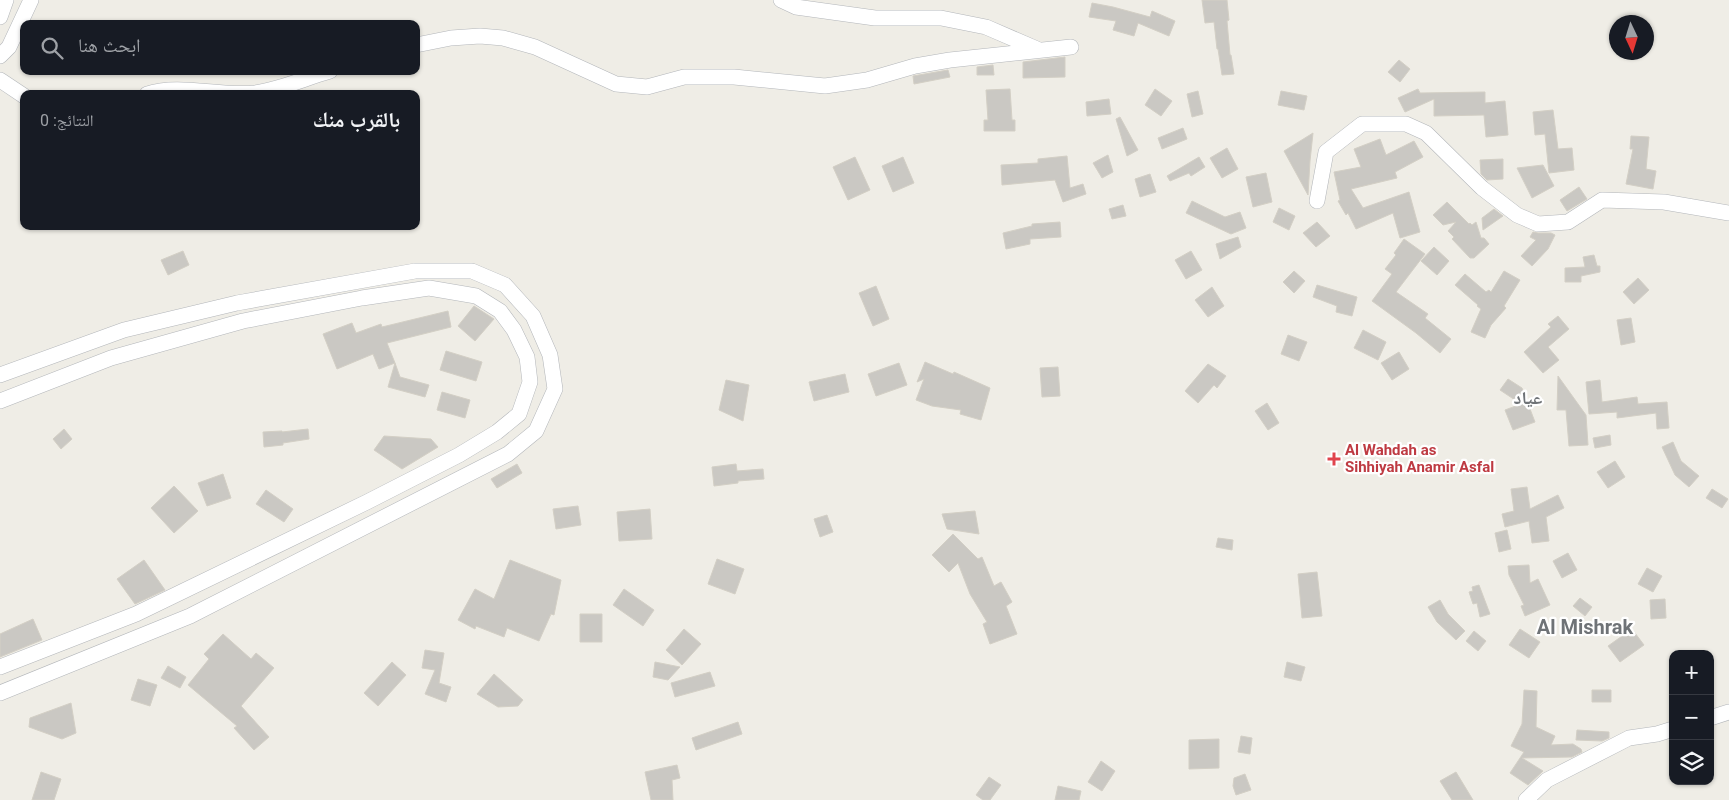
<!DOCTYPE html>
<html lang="ar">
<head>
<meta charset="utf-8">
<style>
  :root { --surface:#171b24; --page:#242831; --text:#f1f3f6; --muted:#9ea1a6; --line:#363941 }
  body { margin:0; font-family:Roboto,"Noto Naskh Arabic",sans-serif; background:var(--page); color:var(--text); direction:rtl }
  .controls { position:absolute; right:15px; bottom:15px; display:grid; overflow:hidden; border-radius:10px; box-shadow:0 1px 4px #0004 }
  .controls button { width:45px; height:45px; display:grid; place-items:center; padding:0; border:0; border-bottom:1px solid var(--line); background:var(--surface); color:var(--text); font:25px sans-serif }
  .compass { position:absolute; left:1609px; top:15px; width:45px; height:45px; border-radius:50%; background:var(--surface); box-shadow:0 1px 4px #0004; rotate:176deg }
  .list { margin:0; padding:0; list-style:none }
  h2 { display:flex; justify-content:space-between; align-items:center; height:65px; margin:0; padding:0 20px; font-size:21px }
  h2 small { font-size:16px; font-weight:400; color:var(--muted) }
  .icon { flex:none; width:28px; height:28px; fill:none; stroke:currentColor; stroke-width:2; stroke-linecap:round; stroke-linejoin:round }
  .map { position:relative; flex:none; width:1729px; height:800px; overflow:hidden; direction:ltr }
  .search { position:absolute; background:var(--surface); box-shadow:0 1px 4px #0004; left:20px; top:20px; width:400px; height:55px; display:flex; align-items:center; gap:12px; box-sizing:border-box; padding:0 18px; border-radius:10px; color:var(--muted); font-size:19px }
  .panel { position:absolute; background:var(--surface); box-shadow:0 1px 4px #0004; left:20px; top:90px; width:400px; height:140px; border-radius:10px; direction:rtl }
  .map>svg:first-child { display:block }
</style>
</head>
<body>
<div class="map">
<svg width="1729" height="800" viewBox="0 0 1729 800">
  <rect width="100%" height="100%" fill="#efede6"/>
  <path fill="#cac8c3" stroke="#d3cfc5" d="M1202,0h25l2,20 -2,1 3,34h1l3,19 -12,1 -4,-26h-1l-3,-27 -9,1z
    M1092,3l21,4 37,10 2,-6 23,10 -6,15 -31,-13 -4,13 -21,-6 3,-9 -27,-4z
    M1065,57v20l-42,1v-16z
    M1399,60l11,9 -10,13 -12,-10z
    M993,65l1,10h-17v-8z
    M948,70l2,7 -36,7 -1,-8z
    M1010,89l2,31h3v11h-31v-11h4l-2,-30z
    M1155,89l17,12 -11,15 -16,-11z
    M1418,89l2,4 65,-1v11l20,-2 3,34 -22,2 -2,-22 -50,1v-17l-29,13 -7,-14z
    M1198,91l5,23 -11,3 -5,-23z
    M1281,91l26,5 -3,14 -26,-5z
    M1109,99l2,15 -24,2 -1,-14z
    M1553,110l5,39 14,-1 2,22 -25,3 -4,-39 -10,1 -2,-23z
    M1120,117l18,33 -11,6 -11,-37z
    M1183,128l4,11 -25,10 -4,-11z
    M1313,133l-3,28 -2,34 -24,-44z
    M1631,136l18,1 -3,32 10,2 -3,18 -27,-5 7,-35h-3z
    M1380,139l6,16 28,-14 9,16 -28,15 2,6 -46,11 12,19 46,-16 11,40 -20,6 -7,-25 -37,16 -8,-16 -2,2 -8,-14 2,-1 -6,-28 27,-5 -7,-18z
    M1227,148l11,21 -16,9 -12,-20z
    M1108,155l5,17 -11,6 -9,-15z
    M1067,156l3,32 13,-4 3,10 -23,8 -8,-22 -53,5 -1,-20 37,-2v-4z
    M855,157l15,33 -22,10 -15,-33z
    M903,157l11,26 -21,9 -11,-26z
    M1199,157l6,10 -14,9 -2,-3 -19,8 -3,-5z
    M1503,159v20l-16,1 -6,-6 -1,-14z
    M1543,165l11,21 -22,12 -15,-30z
    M1266,173l6,29 -19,5 -7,-30z
    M1150,174l6,18 -16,5 -5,-18z
    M1579,187l8,12 -20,12 -7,-11z
    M1192,201l33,16 15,-5 6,16 -15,6 -45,-21z
    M1447,202l22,22 1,-1 2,2 4,-3 5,16h3l5,6 -15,14h-4l-18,-19 2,-2 -6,-6 8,-9 -13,3 -10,-10z
    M1123,205l3,11 -14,3 -3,-10z
    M1279,208l16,8 -6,14 -16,-8z
    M1494,209l9,7 -20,14 -1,-12z
    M1060,222l1,15 -31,2v5l-24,5 -3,-16 29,-7v-2z
    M1317,222l13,14 -14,11 -13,-14z
    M1533,232l5,1h13l4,2 -7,14 -16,17 -11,-10 15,-16 -6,-3z
    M1238,237l3,10 -21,12 -4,-15z
    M1404,239l21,15 -29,38 32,22 -3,4 26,21 -11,14 -24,-20 -44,-32 20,-27 -7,-5 11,-14 -2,-2z
    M1434,247l15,14 -12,14 -16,-14z
    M183,251l6,14 -21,10 -7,-15z
    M1191,251l11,19 -16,9 -11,-19z
    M1594,255l3,11h3v6l-19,4v6h-16v-14l20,-1 -2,-10z
    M1294,271l11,10 -11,12 -11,-11z
    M1504,271l16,9 -16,26 2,2 -15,17 -6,13 -14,-6 10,-23 -4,-3 1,-1 -23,-20 10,-11 21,18 3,-2 2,2z
    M1638,278l11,12 -15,14 -11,-12z
    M1317,285l40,12 -5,19 -16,-4 1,-6 -24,-9z
    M876,286l13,33 -16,7 -14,-33z
    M1212,287l12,19 -16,11 -13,-17z
    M474,306l20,13 -19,22 -17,-15z
    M448,311l3,16 -64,16 8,20 -16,6 -6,-15 -36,15 -14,-35 29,-11 4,10 25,-9 1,3z
    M1558,316l11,13 -21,18 11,13 -16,13 -19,-21 27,-25 -3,-3z
    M1631,318l4,24 -14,3 -4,-25z
    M1363,330l23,12 -8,18 -24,-12z
    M1288,335l19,7 -8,19 -18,-7z
    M446,351l36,11 -6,19 -36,-11z
    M1399,352l10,17 -17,11 -11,-17z
    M925,362l28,12 1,-2 36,16 -9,32 -21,-6 1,-4 -29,-4 -16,-6 8,-21 -7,3z
    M395,363l5,14 29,8 -4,12 -37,-10z
    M899,363l8,22 -31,11 -8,-22z
    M1208,364l18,12 -9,12 -3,-3 -16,18 -13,-12z
    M1058,367l2,29 -18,1 -2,-29z
    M845,374l4,18 -35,9 -5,-19z
    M1558,376l28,39 2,30 -19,1 -3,-36h-9z
    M1508,379l14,9 13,34 -22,8 -8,-20 16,-6 -21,-14z
    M726,380l23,5 -6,36 -24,-11z
    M1600,380l2,22 35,-5 1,7 29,-2 2,26 -12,1 -1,-16 -39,5v-6l-28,2 -3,-32z
    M442,392l28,8 -5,18 -28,-8z
    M1267,403l12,20 -11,7 -13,-19z
    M64,429l8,10 -11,10 -8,-10z
    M308,429l1,10 -26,4v2l-19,2 -1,-15 19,-1v1z
    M1610,435l1,10 -16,3 -2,-10z
    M384,436l47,3 7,8 -36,22 -28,-19z
    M1673,442l8,19 18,15 -10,11 -14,-12 -13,-28z
    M1615,461l10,16 -17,11 -11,-16z
    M517,464l5,9 -25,15 -6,-9z
    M736,464l1,7 26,-2 1,10 -26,2v2l-24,3 -2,-19z
    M223,474l8,24 -24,8 -9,-23z
    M174,486l24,25 -24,22 -23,-25z
    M1527,487l3,22 28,-14 6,13 -18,9 3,24 -17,2 -3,-22 -24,6 -3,-13 12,-3 -3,-22z
    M1712,489l16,10 -6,9 -16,-10z
    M266,490l27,19 -9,13 -28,-18z
    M578,506l3,19 -25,4 -3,-20z
    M650,509l2,30 -33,2 -2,-29z
    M975,511l4,23 -32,-5 -5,-15z
    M827,515l6,17 -13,5 -6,-18z
    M1507,530l4,19 -12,3 -4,-19z
    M953,534l25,25 4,-2 12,29 7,-4 11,20 -6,4 11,28 -27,10 -7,-20 4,-2 -17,-28 -12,-31 -9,9 -17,-17z
    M1218,538l15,2 -1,10 -16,-3z
    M1568,553l9,17 -15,8 -9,-17z
    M717,559l27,10 -9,25 -27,-10z
    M144,560l21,30 -30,14 -18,-25z
    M510,560l51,20 -7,35 -3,-1 -12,27 -32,-13 -3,9 -28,-11 -1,3 -17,-9 17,-31 19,10z
    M1529,565l1,18 8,-4 12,26 -25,11 -4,-10 3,-1 -15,-30 -1,-9z
    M1647,568l15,8 -9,16 -15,-8z
    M1317,572l5,44 -20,2 -4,-44z
    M1479,585l11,29 -10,3 -3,-14 -4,1 -4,-12 4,-1 -1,-4z
    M624,589l30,21 -11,16 -30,-21z
    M1580,598l12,9 -7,9 -12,-10z
    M1665,599l1,19 -15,1 -1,-19z
    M1440,600l8,14 17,17 -9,9 -19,-18 -9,-15z
    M580,614h22v28h-22z
    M33,619l9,21 -42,17v-23z
    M684,629l17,15 -19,21 -16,-15z
    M1520,629l20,13 -11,16 -20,-13z
    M1632,629l12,16 -24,17 -12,-16z
    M1474,631l12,10 -8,10 -12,-10z
    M223,634l28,25 5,-6 18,15 -33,38 28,31 -15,13 -20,-22 3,-2 -49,-41 21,-26 -5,-5z
    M425,650l19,3 -5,30 12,4 -5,15 -21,-8 10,-24 -13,-2z
    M392,662l14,13 -28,31 -14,-13z
    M655,662l25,5 -12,13 -15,-3z
    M1287,662l18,5 -4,14 -17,-4z
    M168,666l18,11 -6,11 -19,-10z
    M710,672l5,14 -40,11 -4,-14z
    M494,674l29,26 -5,6 -20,1 -21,-13z
    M138,679l19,6 -7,21 -19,-6z
    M1524,690l13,1 -1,36 19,9 -4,9 22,-1 8,5 1,3 -10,5 -50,1 21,13 -15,14 -18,-12 14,-21 -13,-6 11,-22z
    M1592,690h19v12h-19z
    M71,703l5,30 -14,6 -33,-12 1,-9z
    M738,722l4,12 -46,16 -4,-12z
    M1577,730l32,2v6l-7,3 -26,-1z
    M1241,736l11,2 -2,16 -12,-2z
    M1219,739v29l-30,1v-29z
    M1101,761l14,10 -13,20 -14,-9z
    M677,765l3,13 -8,2 1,20h-22l-6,-28z
    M41,772l20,7 -7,21h-22z
    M1456,772l17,28h-21l-12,-19z
    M1245,774l6,16 -15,5 -3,-9 1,-8z
    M989,777l12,8 -11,15h-7l-7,-5z
    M1058,786l23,5 -2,9h-24z"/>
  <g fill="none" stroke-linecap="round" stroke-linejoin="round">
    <defs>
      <path id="minor" d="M781,0l15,7 79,11h66l45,9 51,22
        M0,17l6,-17
        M416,45l35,-7 29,-2 23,2 32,9 81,37 31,3 37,-10h50l91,9 42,-6 48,-14 35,-6 121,-13
        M0,56l9,-9 22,-47
        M0,80l24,16
        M147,94c32,-11 74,3 108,-1 27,-4 50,-15 75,-22
        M1317,201l9,-49 36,-28h44l20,9 56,55 35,27 21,9 30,-2 34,-22 62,2 65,11
        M0,375l124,-45 113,-27 178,-32h57l33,14 28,31 17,39 5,34 -19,42 -28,23 -318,162 -190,77
        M0,401l111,-43 132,-37 119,-23 67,-10 47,8 24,15 14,19 13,27 3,25 -11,32 -22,18 -38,23 -92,47 -231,112 -136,53
        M1710,718l19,-6
        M1526,800l21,-20 82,-42 28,-4 16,-5"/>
    </defs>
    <use href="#minor" stroke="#b3b6ba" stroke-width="16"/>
    <use href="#minor" stroke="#fff" stroke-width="15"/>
  </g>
  <path fill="#e0444e" stroke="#fff" stroke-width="2" d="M1331.5 451.5h5v5h5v5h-5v5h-5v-5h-5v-5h5z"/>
  <g text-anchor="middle" stroke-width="4.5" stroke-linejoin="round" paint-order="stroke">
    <g font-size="15" font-weight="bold" fill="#be3a42" stroke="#fff" text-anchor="start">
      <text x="1345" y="455">Al Wahdah as<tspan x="1345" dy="17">Sihhiyah Anamir Asfal</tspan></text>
    </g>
    <g font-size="18" font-weight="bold" fill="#6f7377" stroke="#fff">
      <text x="1528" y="404">عياد</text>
    </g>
    <g font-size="20" font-weight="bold" fill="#6f7377" stroke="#fff">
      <text x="1585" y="634">Al Mishrak</text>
    </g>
  </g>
</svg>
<div class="controls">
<button>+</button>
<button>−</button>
<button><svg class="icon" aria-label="layers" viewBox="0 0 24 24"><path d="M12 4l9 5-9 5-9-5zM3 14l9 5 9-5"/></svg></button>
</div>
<svg class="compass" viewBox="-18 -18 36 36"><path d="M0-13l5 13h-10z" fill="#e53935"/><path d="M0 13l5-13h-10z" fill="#9ea1a6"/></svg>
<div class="search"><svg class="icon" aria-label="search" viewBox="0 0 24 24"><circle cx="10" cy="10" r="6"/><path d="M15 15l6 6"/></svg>ابحث هنا</div>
<section class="panel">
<h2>بالقرب منك<small>النتائج: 0</small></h2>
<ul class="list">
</ul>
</section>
</div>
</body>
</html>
